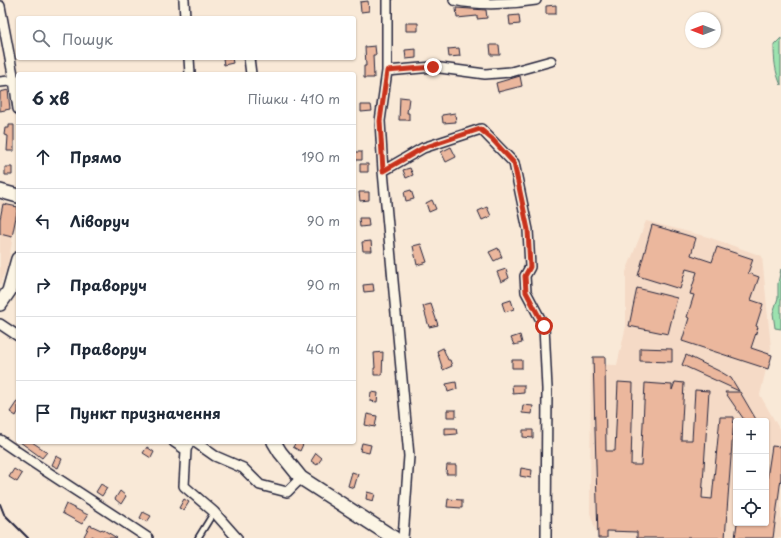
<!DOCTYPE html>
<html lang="uk">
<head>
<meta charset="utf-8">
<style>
  :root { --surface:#fff; --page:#f6f6f7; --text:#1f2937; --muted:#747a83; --line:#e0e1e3 }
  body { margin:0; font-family:"Playpen Sans",sans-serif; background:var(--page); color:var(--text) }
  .controls { position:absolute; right:12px; bottom:12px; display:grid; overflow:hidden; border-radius:4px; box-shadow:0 1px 3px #0004 }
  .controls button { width:36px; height:36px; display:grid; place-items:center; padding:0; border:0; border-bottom:1px solid var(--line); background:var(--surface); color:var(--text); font:20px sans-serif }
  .compass { position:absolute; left:685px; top:12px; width:36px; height:36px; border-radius:50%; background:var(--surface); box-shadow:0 1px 3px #0004; rotate:270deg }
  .stop { position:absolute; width:12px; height:12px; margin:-9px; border:3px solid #c8321e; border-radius:50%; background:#fff }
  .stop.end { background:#c8321e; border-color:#fff; box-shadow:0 1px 4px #0008 }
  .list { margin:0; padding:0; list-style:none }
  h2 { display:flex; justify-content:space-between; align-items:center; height:52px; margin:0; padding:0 16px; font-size:17px }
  h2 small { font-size:13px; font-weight:400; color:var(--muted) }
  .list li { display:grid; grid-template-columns:26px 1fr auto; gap:12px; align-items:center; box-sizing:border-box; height:64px; padding:0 16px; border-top:1px solid var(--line) }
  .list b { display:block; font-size:15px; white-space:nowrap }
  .list em { font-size:13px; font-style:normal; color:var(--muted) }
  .icon { flex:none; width:22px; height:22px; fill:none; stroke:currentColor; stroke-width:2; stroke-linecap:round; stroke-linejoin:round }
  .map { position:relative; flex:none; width:781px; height:538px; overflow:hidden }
  .search { position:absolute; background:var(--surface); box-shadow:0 1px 3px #0004; left:16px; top:16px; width:340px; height:44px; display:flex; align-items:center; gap:10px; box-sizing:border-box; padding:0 14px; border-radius:4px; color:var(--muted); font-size:15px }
  .panel { position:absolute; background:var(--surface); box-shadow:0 1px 3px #0004; left:16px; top:72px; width:340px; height:372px; border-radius:4px }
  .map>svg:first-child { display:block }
</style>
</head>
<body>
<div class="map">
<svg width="781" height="538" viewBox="0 0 781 538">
  <rect width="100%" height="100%" fill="#f9e9d7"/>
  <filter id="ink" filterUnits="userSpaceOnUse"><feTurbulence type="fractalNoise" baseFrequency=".025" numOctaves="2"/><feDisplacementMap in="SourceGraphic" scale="8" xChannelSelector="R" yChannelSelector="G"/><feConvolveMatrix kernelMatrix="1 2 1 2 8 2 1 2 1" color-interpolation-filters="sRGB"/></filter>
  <g filter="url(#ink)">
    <path fill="#f5dac6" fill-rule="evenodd" d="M0,201l18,6 -10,58 -8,20z
      M646,221l62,16 54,19 9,92 -11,47 21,37v106h-183l-8,-25 1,-149 26,1 9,-39v-54zM736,421h30v102h-30z"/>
    <path fill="#9ce2af" stroke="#5f8275" d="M781,38v47c-6,-13 -7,-25 -7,-40z
      M781,269v60l-6,-1 -2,-15 5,-15v-15z"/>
    <path fill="#ebb79d" stroke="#22223b" d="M368,1l1,10 -8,1 -1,-10z
      M556,5v9h-10v-8z
      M456,8l30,2 1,8 -10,1v-3l-20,2z
      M519,15l1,9 -10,1 -1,-9z
      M406,23h12v8h-12z
      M490,45h9l1,10h-9z
      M375,46l1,9h-3l1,23h-10v-12h2l-1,-19z
      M459,48l1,8 -11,1 -1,-8z
      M416,49v9l-10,1 -1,-9z
      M223,58h9l1,5 -9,2z
      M520,76l2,10 -24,6 -2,-9z
      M8,90l2,19 -10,2v-19z
      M400,97l9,1 -2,15h2v7h-10z
      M361,105h10l1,6 -11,1z
      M455,113l1,9 -13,1 -1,-8z
      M9,125h5v26h-7l1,-15 -4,-1 1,-7h4z
      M451,147l5,10 -10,5 -5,-10z
      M354,152h8v8h-8z
      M360,164h8v8h-8z
      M5,167h7v8h-7z
      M410,168l3,7 -7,3 -3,-8z
      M411,190l3,9 -8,2 -2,-9z
      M359,192h10v8l-9,1z
      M432,200l4,9 -7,3 -3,-9z
      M3,204l15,3 -6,30 -12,-3v-15z
      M487,207l4,9 -9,4 -4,-9z
      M359,218h9l1,8 -9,1z
      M652,225l44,13 -5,17 21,7 5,-15 36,12 -5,14 11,4 -8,23 12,4 -7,22 2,1 -7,21 21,7 -4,14 -86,-28 7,-23 -2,-1 7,-22 -4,-1 7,-22 -11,-3 -6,20 -42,-13z
      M371,241l1,10h-9l-1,-9z
      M421,244l6,18 -10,3 -4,-19z
      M498,248l4,9 -8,4 -5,-9z
      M506,269l3,9 -8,4 -4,-10z
      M373,284l1,7 -10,1 -1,-7z
      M637,288l40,10 -9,36 -39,-8z
      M511,300l3,9 -9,3 -3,-9z
      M431,304l7,21 -9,2 -6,-21z
      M520,335l2,8 -8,2 -3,-7z
      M443,348l5,12h2l2,6 -9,4 -6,-19z
      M640,348l32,1v13l-32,-1z
      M383,352l-1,23h-8v-7h1l-1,-15z
      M686,355l35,17 10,6 8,13 -57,-26z
      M593,357h12l1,94h9l3,-69 15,1 -2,82h10l4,-82 27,2v5l3,-8 9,1 -3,57h11l3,-50 14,1 -7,107 10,1 8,-82h14l-9,121h-88v-6l-30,-1v7h-9z
      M512,360h10v8h-10z
      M456,382l1,7 -9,3 -2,-8z
      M512,385h12v8l-11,1z
      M371,392l7,1 -1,9 -7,-1z
      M725,392h15l17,29h-12z
      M18,400v12l-2,4 -6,-4z
      M523,405l10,1 -1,8 -10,-1z
      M447,410h9v7h-9z
      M367,414l10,2 -2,11 -10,-2z
      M445,428h11l1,6 -12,1z
      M523,430h10v8l-10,-1z
      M20,442h12l15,10 -5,6z
      M296,442h8l-4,9 -7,-4z
      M362,443l9,2 -2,8 -9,-2z
      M772,446l9,1v31l-8,60h-38l2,-15h29v-38z
      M147,447l7,5 -3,6 -8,-5z
      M316,453l6,5 -5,7 -6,-4z
      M56,456l6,3 -4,9 -6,-3z
      M447,465h9v9h-10z
      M521,468l11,2 -1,8 -11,-2z
      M14,469l8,5 -5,8 -8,-5z
      M352,472l6,2 -4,14 -6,-2z
      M101,484l6,4 -5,8 -6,-4z
      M120,491l6,5 -5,8 -6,-5z
      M367,492l8,2 -2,7 -7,-2z
      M184,499l5,3 -5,8 -5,-2z
      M448,499l14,1v8l-15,-1z
      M66,504l22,11 -6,9 -20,-11z
      M143,512l8,4 -4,6 -7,-4z
      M90,525l11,5 1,-1 15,9h-21l-4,-2 -1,2h-3l-4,-2z"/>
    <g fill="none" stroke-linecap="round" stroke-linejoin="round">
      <defs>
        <path id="lane" d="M198,538l16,-26"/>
        <path id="street" d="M184,0l1,18
          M387,0v71l-7,50 3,50 26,285 -6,82
          M454,0c27,6 55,4 82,0
          M0,6l14,74 4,29
          M189,58l1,16
          M249,58l2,16
          M387,71l46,-4 52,7 26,-2 40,-11
          M0,82l18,-2
          M383,171l40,-23 58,-19 33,34 14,67 2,37 -5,9 1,16 18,34 3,63 -1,149
          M0,324l18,12
          M0,440c49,34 99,65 148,98
          M174,442l12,8
          M189,442l-3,8 -2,36 30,26 23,26
          M195,442l20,14 28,12 17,17 27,7 14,-14"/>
        <path id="secondary" d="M0,191l18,5
          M0,304l9,-13 9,-32
          M274,442l6,10 21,26 93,60"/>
      </defs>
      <use href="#lane" stroke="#22223b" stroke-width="8"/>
      <use href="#street" stroke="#22223b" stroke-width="12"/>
      <use href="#secondary" stroke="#22223b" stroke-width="16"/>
      <use href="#lane" stroke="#fcf5e5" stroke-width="4.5"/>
      <use href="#street" stroke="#fcf5e5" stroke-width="9"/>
      <use href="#secondary" stroke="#fcf5e5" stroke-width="13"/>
      <path stroke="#22223b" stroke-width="2" d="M0,504l4,10 24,24"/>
    </g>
  </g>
  <g fill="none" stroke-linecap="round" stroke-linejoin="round" filter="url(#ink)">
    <path stroke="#c8321e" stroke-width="5" d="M433,67l-46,4 -7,50 3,50 40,-23 57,-19 12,10 22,24 14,67 2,37 -5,9 1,16 18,34"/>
  </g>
</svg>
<div class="controls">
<button>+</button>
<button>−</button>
<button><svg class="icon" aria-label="locate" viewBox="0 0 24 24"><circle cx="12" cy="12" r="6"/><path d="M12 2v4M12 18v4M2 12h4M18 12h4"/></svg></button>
</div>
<svg class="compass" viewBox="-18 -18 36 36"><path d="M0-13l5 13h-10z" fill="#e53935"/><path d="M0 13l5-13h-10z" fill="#747a83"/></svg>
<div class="stop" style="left:544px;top:326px"></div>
<div class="stop end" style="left:433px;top:67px"></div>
<div class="search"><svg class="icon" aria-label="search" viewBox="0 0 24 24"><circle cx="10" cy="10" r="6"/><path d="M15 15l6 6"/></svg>Пошук</div>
<section class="panel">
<h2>6 хв<small>Пішки · 410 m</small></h2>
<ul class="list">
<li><svg class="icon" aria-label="ahead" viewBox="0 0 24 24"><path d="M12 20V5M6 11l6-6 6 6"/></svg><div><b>Прямо</b></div><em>190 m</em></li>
<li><svg class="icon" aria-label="left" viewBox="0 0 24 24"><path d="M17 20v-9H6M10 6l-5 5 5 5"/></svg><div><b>Ліворуч</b></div><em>90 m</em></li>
<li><svg class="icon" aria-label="right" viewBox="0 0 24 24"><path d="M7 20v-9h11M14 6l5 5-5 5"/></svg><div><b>Праворуч</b></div><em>90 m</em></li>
<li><svg class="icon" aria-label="right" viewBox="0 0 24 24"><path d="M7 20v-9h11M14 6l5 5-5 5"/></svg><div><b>Праворуч</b></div><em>40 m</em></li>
<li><svg class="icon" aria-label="arrive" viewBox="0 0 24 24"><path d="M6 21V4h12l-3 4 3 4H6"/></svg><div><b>Пункт призначення</b></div></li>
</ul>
</section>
</div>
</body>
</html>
